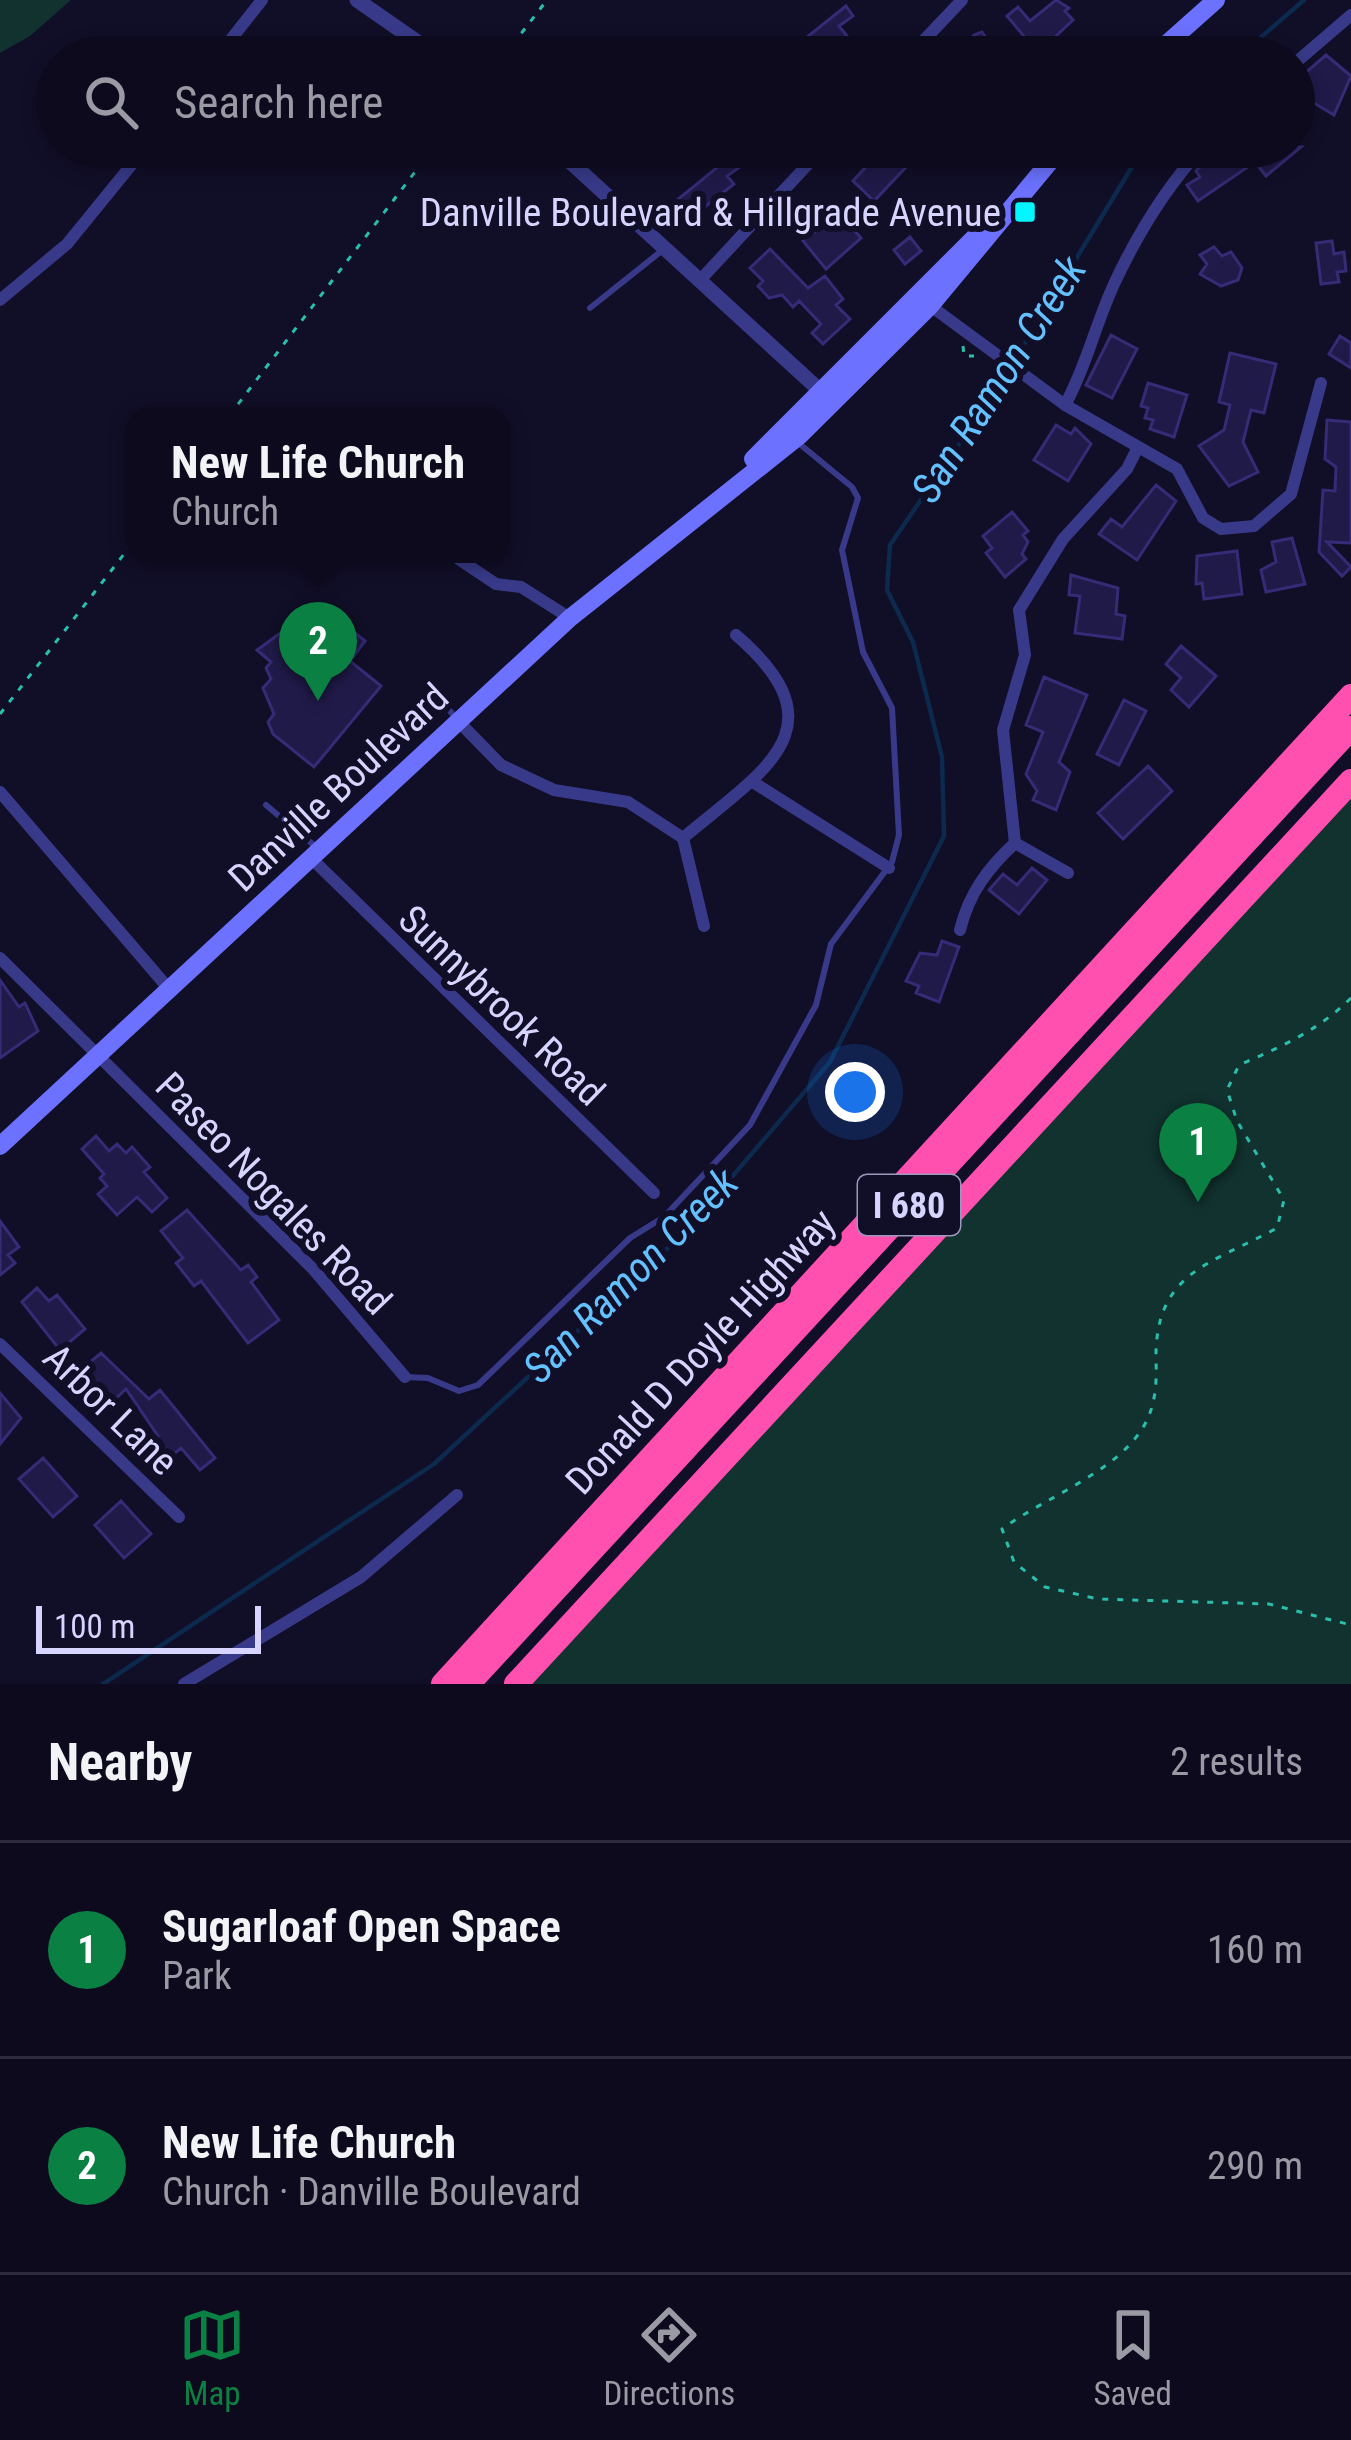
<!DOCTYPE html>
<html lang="en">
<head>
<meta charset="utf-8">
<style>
  :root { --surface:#0d0a1e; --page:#161327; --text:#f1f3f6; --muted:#9a9aa4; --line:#2d2b3c; --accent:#0b8043 }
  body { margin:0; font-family:"Roboto Condensed",sans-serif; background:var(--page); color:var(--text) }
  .scale { position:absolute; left:36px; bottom:30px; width:225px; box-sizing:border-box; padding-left:12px; border:6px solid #d7d5ff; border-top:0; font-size:33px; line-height:42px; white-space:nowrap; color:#d7d5ff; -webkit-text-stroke:9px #110e28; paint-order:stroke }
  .you { position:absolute; left:855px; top:1092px; width:42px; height:42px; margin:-30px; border:9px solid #fff; border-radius:50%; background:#1a73e8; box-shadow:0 0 0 18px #1a73e833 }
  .badge { display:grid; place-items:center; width:78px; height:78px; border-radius:50%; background:var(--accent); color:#fff; font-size:39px; font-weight:700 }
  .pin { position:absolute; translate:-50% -99px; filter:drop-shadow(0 3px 6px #0008) }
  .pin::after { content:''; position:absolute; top:63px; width:42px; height:36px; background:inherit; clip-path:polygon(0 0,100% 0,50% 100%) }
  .popup { position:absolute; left:126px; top:407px; width:384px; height:156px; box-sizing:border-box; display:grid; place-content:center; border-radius:24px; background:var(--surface); filter:drop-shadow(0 3px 9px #0005); font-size:39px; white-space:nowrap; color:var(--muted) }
  .popup b { font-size:45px; color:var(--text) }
  .popup::after { content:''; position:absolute; left:50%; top:100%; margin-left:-24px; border:24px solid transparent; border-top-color:var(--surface) }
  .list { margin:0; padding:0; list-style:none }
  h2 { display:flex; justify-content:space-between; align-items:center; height:156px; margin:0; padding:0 48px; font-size:51px }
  h2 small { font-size:39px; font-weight:400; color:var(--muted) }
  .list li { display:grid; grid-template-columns:78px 1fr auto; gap:36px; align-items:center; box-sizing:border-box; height:216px; padding:0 48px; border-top:3px solid var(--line) }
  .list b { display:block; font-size:45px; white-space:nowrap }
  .list p { margin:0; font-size:39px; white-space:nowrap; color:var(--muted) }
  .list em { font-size:39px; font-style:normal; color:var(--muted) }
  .icon { flex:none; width:66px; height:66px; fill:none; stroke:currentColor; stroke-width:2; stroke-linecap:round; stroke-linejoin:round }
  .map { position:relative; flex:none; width:1351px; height:1684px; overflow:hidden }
  .search { position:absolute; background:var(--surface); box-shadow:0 6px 18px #0003; left:36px; right:36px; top:36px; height:132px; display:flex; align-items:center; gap:30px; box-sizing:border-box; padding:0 42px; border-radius:66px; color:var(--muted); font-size:45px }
  .sheet { height:588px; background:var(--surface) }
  nav { display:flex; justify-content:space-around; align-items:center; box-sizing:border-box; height:168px; border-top:3px solid var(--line); background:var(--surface); font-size:33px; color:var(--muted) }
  nav a { display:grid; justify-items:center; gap:6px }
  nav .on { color:var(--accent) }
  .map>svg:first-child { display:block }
</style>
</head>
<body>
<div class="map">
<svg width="1351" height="1684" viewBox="0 0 1351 1684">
  <rect width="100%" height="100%" fill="#110e28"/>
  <path fill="#11322f" d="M0,0h71l-41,36 -30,17z
    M1351,780v904h-834z"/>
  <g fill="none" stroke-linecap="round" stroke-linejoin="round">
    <path stroke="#0c294e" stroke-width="4.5" d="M1238,57l66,-57
      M103,1684l331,-220 250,-231 146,-171 114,-226 -2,-79 -29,-115 -26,-52 3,-45 107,-156 147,-242"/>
  </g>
  <path fill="#201a49" stroke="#352b76" stroke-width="3" d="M1056,0l13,8 -4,3 8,9 -35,33 -31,-37 11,-9 12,14z
    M846,6l7,10 -14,10 15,19 -14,12 -11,-8 -10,8h-21l-6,-8z
    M982,32l17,25h-44l19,-22z
    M1326,55l25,21 -17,39 -25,-15 -13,-19z
    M731,147h20l6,8 -30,21 7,8 -38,30 -5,-6 -11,9 -9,-12 64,-52z
    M863,147h62l-51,54 -21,-20 21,-23z
    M1248,147h53l-35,29 -11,-14 -57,39 -11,-16 13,-8 -4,-6 6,-7 24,-16 7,11z
    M833,205l28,33 -35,31 -23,-28 20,-16 -6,-8z
    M910,237l11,14 -16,13 -11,-14z
    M1332,241l2,13 10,-2 2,19 -9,1 2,10 -18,2 -5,-41z
    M1214,247l8,9 9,-4 11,16 -4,12 -17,6 -21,-12 7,-10 -7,-9z
    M770,249l38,39 17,-12 18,23 -7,6 14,14 -27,25 -11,-11 9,-9 -22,-23 -6,6 -11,-12 -13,3 -11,-12 5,-5 -13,-13z
    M1111,335l26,14 -25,49 -26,-13z
    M1340,336l11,7v25l-22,-14z
    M1230,353l46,11 -12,49 -13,-3 -8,32 15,30 -29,14 -30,-40 25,-16 6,-25 -11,-3z
    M1148,383l39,12 -13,42 -24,-8 3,-9 -8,-2 3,-10 -7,-2z
    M1327,420l24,2v121l-24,-1 24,25 -9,9 -23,-24 4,-62 12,1 1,-24 -11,-8z
    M1056,425l15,9 4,-6 16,16 -23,37 -34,-21z
    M1156,485l20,16 -39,59 -38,-26 12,-15 11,8z
    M1012,512l16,19 -5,4 5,7 -6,12 4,5 -21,18 -19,-24 6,-5 -9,-12z
    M1292,538l13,46 -39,8 -5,-22 15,-8 -4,-20z
    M1237,551l5,43 -38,5 -2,-16 -6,1 1,-28z
    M1071,575l47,13 -2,26 9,2 -3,23 -47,-6 5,-37 -11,-1z
    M297,621l6,5 12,-5 19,16 10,-13 21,17 -15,20 31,25 -67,81 -41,-33 -5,-12 6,-8 -11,-26 8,-9 -5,-11 5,-6 -14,-12z
    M1181,646l35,30 -27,31 -18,-17 10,-12 -15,-14z
    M1044,677l43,18 -28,67 11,10 -14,38 -23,-10 4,-9 -11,-17 17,-42 -17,-7z
    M1124,700l22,11 -27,54 -22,-11z
    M1148,766l24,25 -49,48 -25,-26z
    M1032,868l15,12 -28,34 -30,-24 14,-16 14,11z
    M942,941l17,6 -20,55 -23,-9 3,-7 -13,-5 14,-28 17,2z
    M0,980l19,27 6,-4 13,28 -38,27z
    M96,1136l13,15 8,-7 9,9 6,-6 18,20 -6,5 23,26 -15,14 -15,-15 -20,18 -19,-21 9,-8 -7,-8 4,-4 -22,-25z
    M187,1210l54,60 7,-5 9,12 -6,5 28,38 -31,23 -47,-62 -7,5 -18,-23 7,-5 -22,-27z
    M0,1221l19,26 -11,8 7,8 -15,12z
    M37,1288l12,13 8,-6 28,34 -25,21 -38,-48z
    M101,1353l48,46 11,-9 55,68 -15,12 -19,-22 -18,15 -15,-18 10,-9 -32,-47 -14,13 -29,-34z
    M0,1393l21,25 -21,26z
    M43,1458l34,38 -24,21 -34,-38z
    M121,1501l30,33 -27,24 -29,-33z"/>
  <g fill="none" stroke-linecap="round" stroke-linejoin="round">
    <path stroke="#2abeac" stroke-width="3" stroke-dasharray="6 9" stroke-linecap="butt" d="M503,57l44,-57
      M963,346l1,10h10
      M229,416l205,-269
      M0,714l135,-174
      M1351,998c-32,32 -70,49 -112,67l-12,25 10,31 47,79 -7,28c-65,36 -123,43 -121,133 1,25 -1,50 -16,71 -30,43 -96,66 -138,97l12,33 31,25 53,12 171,5 82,21"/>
    <path stroke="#383a89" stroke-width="6" d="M590,308l74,-59
      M428,686l29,33
      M266,805l50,42
      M405,1377l23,1 31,13 19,-6 152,-147 34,-21 86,-92 66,-120 15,-61 61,-82 7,-27 -7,-127 -29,-56 -21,-102 16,-52 -6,-11 -56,-46"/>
    <path stroke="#383a89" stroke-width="12" d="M217,57l45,-57
      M908,57l54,-57
      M1294,64l57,-49
      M702,278l122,-131
      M0,300l67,-56 79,-97
      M928,304l137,101 112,64 26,49 18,11 33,-3 37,-32 30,-111
      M1065,405c22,-40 31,-83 50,-123 23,-49 52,-96 88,-135
      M451,554l45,30 25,3 49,31
      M458,721l43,44 53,25 74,12 55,36 21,88
      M751,781l138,87
      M0,792l169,197
      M683,838c81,-68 161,-110 53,-203
      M1015,843l53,30
      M310,857l344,336
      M960,930c9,-37 28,-62 55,-87l-12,-113 22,-75 -6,-45 44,-71 64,-70 11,-22
      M0,958l314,312 91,107
      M0,1344l179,173
      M184,1684l177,-107 96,-82"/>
    <path stroke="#383a89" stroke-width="15" d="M357,0l82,57
      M554,147l273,250"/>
    <path stroke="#6c72ff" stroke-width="18" d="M1152,57l64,-57
      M753,459l226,-226
      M0,1146l570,-528 229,-182 131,-130 132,-159"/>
    <path stroke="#ff50af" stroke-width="24" d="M443,1684l908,-988
      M468,1684l883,-956
      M516,1684l835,-903"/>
  </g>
  <rect fill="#01f6ff" stroke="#110e28" stroke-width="4.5" x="1013" y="200" width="24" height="24" rx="6"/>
  <g text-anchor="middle" stroke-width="12" stroke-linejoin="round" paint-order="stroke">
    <rect fill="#110e28" stroke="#9c99be" stroke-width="3" x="858" y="1175" width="102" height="60" rx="9"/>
    <g font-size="36" font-weight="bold" fill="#d7d5ff">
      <text x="909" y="1218">I 680</text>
    </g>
    <g font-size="39" fill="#d7d5ff" stroke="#110e28" text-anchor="end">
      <text x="1001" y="226">Danville Boulevard &amp; Hillgrade Avenue</text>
    </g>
    <g font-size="39" fill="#d7d5ff" stroke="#110e28">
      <text transform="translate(338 787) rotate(-43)" y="14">Danville Boulevard</text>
      <text transform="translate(502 1005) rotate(44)" y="14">Sunnybrook Road</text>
      <text transform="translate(274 1193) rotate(46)" y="14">Paseo Nogales Road</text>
      <text transform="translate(700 1351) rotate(-47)" y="14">Donald D Doyle Highway</text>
      <text transform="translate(111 1409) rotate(44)" y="14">Arbor Lane</text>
    </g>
    <g font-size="42" font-style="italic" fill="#63c1ff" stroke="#110e28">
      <text transform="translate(998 379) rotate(-57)" y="15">San Ramon Creek</text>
      <text transform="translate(630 1275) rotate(-45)" y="15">San Ramon Creek</text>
    </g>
  </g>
</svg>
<div class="scale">100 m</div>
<div class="you"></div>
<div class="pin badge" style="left:1198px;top:1202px">1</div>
<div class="pin badge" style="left:318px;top:701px">2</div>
<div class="popup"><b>New Life Church</b>Church</div>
<div class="search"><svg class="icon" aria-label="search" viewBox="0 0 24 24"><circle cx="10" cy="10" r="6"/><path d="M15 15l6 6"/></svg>Search here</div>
</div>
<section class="sheet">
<h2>Nearby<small>2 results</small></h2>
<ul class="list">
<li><span class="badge">1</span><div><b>Sugarloaf Open Space</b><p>Park</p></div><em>160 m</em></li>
<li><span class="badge">2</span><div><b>New Life Church</b><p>Church · Danville Boulevard</p></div><em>290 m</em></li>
</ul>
</section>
<nav>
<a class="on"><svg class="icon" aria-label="map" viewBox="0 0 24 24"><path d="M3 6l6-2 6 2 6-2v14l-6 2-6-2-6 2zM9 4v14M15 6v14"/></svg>Map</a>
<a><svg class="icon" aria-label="directions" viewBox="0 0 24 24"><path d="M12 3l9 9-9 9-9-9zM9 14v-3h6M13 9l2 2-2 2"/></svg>Directions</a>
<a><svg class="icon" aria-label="saved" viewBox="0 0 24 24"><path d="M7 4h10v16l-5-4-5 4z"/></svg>Saved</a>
</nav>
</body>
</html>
